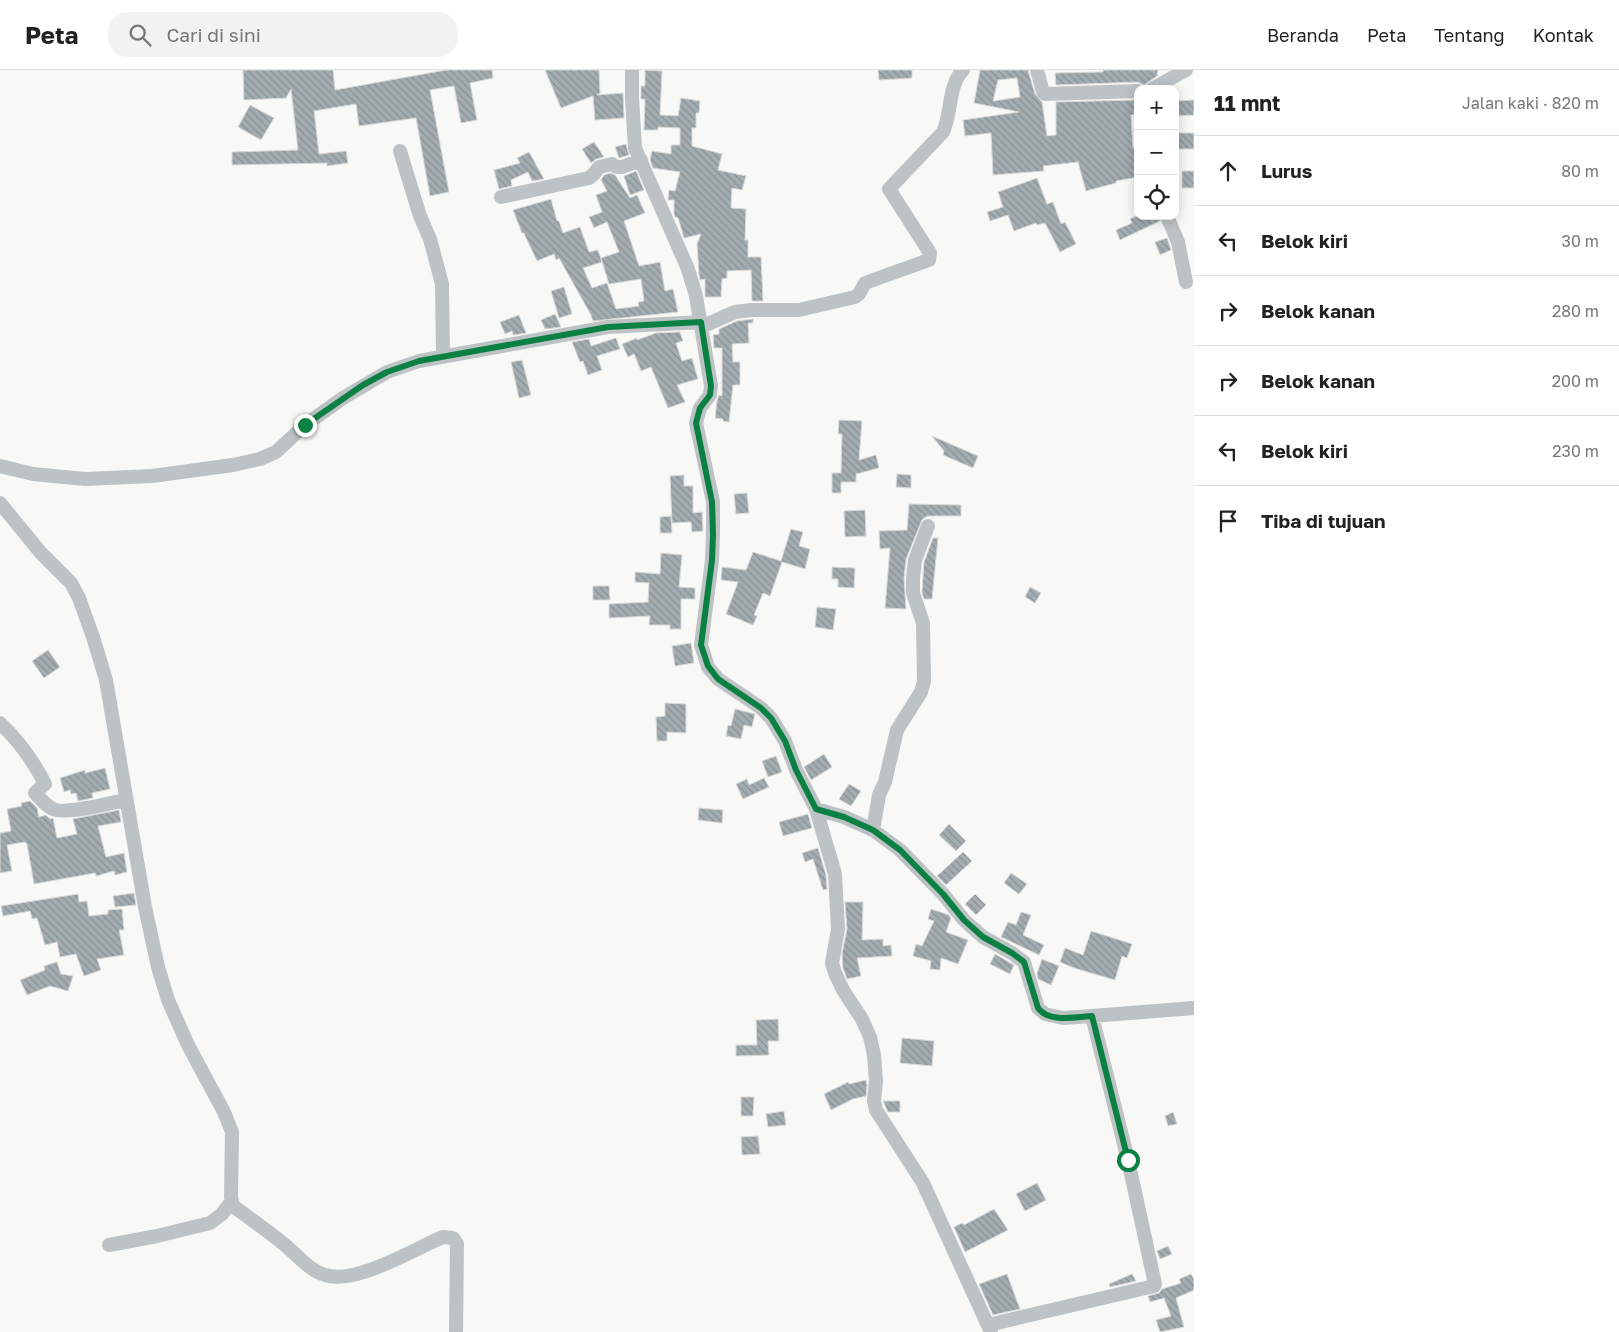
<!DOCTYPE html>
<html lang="id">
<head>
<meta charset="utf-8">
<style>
  :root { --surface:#fff; --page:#f2f2f2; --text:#222; --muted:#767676; --line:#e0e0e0 }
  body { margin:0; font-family:"Golos Text",sans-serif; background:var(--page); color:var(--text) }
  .controls { position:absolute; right:15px; top:15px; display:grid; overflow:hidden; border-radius:10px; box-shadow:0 2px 12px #0003 }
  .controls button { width:45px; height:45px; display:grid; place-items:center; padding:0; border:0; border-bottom:1px solid var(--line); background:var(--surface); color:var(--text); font:25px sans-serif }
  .stop { position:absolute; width:15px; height:15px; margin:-11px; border:4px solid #0b8043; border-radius:50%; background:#fff }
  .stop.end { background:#0b8043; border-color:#fff; box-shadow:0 1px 5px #0008 }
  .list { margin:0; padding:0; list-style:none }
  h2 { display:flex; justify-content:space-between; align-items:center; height:65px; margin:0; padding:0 20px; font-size:21px }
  h2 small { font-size:16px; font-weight:400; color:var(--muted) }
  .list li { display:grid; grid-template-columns:32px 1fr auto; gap:15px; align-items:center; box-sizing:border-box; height:70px; padding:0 20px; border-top:1px solid var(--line) }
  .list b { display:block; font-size:19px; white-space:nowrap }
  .list em { font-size:16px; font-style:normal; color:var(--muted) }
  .icon { flex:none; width:28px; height:28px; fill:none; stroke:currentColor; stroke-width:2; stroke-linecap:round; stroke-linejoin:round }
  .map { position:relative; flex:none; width:1194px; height:1262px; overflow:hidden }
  header { display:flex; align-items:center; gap:30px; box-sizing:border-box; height:70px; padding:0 25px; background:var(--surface); border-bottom:1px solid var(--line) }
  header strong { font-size:24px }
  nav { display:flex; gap:28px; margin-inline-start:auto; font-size:18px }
  .search { width:350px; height:45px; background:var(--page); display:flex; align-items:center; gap:12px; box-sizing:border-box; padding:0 18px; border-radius:20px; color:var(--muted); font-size:19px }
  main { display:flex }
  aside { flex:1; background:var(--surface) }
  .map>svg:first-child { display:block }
</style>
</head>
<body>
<header>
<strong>Peta</strong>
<div class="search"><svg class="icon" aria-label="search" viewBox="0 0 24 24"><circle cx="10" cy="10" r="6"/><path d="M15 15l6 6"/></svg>Cari di sini</div>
<nav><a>Beranda</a><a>Peta</a><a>Tentang</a><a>Kontak</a></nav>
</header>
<main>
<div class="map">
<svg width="1194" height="1262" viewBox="0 0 1194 1262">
  <defs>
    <pattern id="building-back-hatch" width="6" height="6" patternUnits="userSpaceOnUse" patternTransform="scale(1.25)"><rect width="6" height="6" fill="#a3acb0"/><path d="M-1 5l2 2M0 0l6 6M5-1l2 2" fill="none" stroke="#899194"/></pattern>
  </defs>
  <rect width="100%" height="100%" fill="#f8f8f6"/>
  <path fill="url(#building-back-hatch)" stroke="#dad9d8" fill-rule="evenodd" d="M243,0h90l2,20 111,-20h46l1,8 -23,5 7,37 -16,3 -7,-37 -24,4 19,102 -19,4 -14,-78 -57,8 -3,-22 -42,7 5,43 27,-3 2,12 -21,3v-3l-95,2v-13l66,-2 -7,-61 -5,9 -42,2z
    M545,0h54l1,23 -3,2 26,-2 1,25 -29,2 -2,-24 -32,12z
    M645,0l17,1 -2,44 18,1 3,-18 19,3 -1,12h-3v15h-4v18l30,8 -4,16 28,6 -4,14 -10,-2 -1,20 15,1 -1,31h3v17h13l2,44h-11l-1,-31 -24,1v7l-5,1 -1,18h-16v-18l-5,1 -1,-6 -2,-30 4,-10 -17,4 -6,-20 -3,-1 -1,-3v-14h-6l1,-10 6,1 5,-19 -27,-4 -3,-8 2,-9 19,3v-9h9v-17l-22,-1v3h-14l1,-31h-4v-13h4z
    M878,0h34v8l-33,2z
    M980,0h48l7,24 7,8 5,34 9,-1v-33l82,-2v14l-7,1 2,33h3l2,10v19l-22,4v2l-30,8 -8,-29 -35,4 1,5 -51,4 -2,-42 -26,3 -2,-16 56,-8 -45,-9zM1017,8l3,19 -27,4 5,-21z
    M1103,0h55l-1,6 -13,9 -6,-3 -82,3 -1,-12 48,-1z
    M1194,30v15l-19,1v-15z
    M250,35l24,13 -13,22 -23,-13z
    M1175,63h19v16h-19z
    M594,72l10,15 -8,2 -5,4 -9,-14z
    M626,74l3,11 -10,3 -4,-11z
    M529,82l15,27 -12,2 -4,-9 -17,8 1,6 -13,3 -5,-19 26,-7 -3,-5z
    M636,101l8,19 -14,5 -6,-19z
    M1182,101h12v17h-12z
    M611,103l4,2 15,23 7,-3 8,18 -21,8 15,45 21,-4 5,29 8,-2 5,23 -85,9 -2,-6 -32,-57 -3,2 -2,-6 -17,7 -9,-19 -4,-9h-2l-9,-23 38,-11 6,22h2l4,12 17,-6 9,25 9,-2 4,12 -19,6 9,20 15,-5 9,26 23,-3 -1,-4 6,-1 -3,-22 -32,5 -8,-26 18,-6 -12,-30 -13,6 -5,-11 13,-5 -6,-17 11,-4 -6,-11 3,-5z
    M1037,108l10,26 6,-2 8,22 4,-2 11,22 -16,8 -15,-29 -8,2 -1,-2 -22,8 -6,-16 -18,6 -3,-9 16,-5 -5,-15z
    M1136,146h22l2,5 -40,19 -4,-10 16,-7 -2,-4z
    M1167,168l4,12 -11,5 -5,-13z
    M564,217l8,27 -13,4 -8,-27z
    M555,244l6,13 -16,2 -4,-9z
    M519,245l7,18 -13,2 -1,-4 -7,3 -5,-12z
    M753,249v4h-5l1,20 -17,1 1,18h7v23h-7l-4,37 -6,-1v-2l-8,-1 2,-17 2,-6 3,1v-48h-8l-1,-13 6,-1v-5l18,-8z
    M680,262l3,9 -7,2 6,18 10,-3 6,21 -21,6 8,17 -17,6 -17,-41 -10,4 -7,-17 -6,3 -6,-13 15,-6v2l19,-7z
    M616,268l4,11 -23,7 5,14 -14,5 -5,-14 -3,1 -8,-20 17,-3 2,7z
    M522,290l9,35 -12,3 -8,-36z
    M839,350l23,1 -3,39 17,-5 3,13 -23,6v8h-15v11h-9v-20h9l1,-39h-4z
    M932,366l46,20 -5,12 -30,-13 1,-4z
    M897,404l14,1v13l-15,-1z
    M684,405v11h9v27l9,-1 1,19 -11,1 -1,-10 -19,1 -2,-47z
    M747,423l2,20 -13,1 -2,-20z
    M909,434l52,1v11h-34l-5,4 -16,39 -2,19 2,31 -21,-1 5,-60 -10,1 -1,-18 28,-1z
    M865,440l1,26 -21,1 -1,-26z
    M671,446l1,17h-12v-16z
    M791,459l12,3 -4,14 11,3 -5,20 -23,-7 -12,34 -7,-3 -9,22 3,1 -4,9 -27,-11 12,-32 -17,-2 1,-13 24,3 7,-18 28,9z
    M933,468h5l-6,61h-8l-2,-7 2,-30z
    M661,483l21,2 -3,32 16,1v11h-14v30h-11v-4h-21l1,-9 -41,2v-14l39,-2 1,-19 -14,-1v-10l25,2z
    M832,497l23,1 -1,20 -16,-1v-8h-6z
    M593,516h16l1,14h-17z
    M1030,517l11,6 -6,10 -10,-6z
    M817,537l19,2 -3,21 -18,-3z
    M691,573l3,20 -19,3 -3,-20z
    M48,580l12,17 -16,11 -12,-17z
    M665,633l21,1v29l-19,-1v9h-10l-1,-24 9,-1z
    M735,639l20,5 -3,13 -8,-2 -3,14 -15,-3 2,-11 3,1z
    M824,684l8,13 -21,13 -7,-13z
    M776,686l6,16 -14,5 -6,-16z
    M105,698l5,21 -18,4 1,5 -15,3 -2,-8 -5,1 -1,-4 -6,2 -4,-14 25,-8v3z
    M764,708l5,9 -26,12 -7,-15 11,-5 2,6z
    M849,714l12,7 -10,15 -12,-7z
    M30,731l7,7 2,9 7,-2 4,4 3,-1 4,20 20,-4 -4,-15 46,-9 2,12 -23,4 8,31 18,-4 3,19 -12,3 -1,-4 -18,5 -1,-3 -61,11 -7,-40 -2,-2 -18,3 5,26 -12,2v-40l11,-2 -4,-22 15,-3 -1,-3z
    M699,738l24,2 -1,13 -24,-3z
    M808,744l4,14 -29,8 -4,-14z
    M949,754l17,17 -10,10 -17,-16z
    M818,778l8,27 1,14 -4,1 -10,-31 -8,3 -3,-9z
    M963,782l9,9 -26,24 -9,-9z
    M1011,803l16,11 -8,10 -15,-11z
    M134,823l2,12 -21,2 -2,-11z
    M78,824l1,8 8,-1 2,15 19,-2v-4l14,-1 2,21h-5l5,25 -27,4 4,11 -17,6 -8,-22 -16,3 -3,-15 -12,3 -8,-27 -5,1 -2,-8 -27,5 -2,-10z
    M975,824l11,11 -10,10 -11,-11z
    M845,832h18l-1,38 21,-1v7l8,-1 1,11 -35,2 4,18 -14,3 -4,-11 -1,-14 5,-25z
    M931,839l18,6 2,3 -5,14 22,8 -10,24 -17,-6 -1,12 -10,-1 1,-8 -18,-5 3,-12 6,2 12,-25 -6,-2z
    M1021,842l10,3 -8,20 21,10 -5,10 -38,-18 7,-15 8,3z
    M1091,861l41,13 -5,14 -5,-2 -7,24 -41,-12 -14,-6 5,-14 18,7z
    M995,884l19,11 -4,9 -20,-10z
    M1042,889l17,7 -8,19 -13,-6 -1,-6z
    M57,892l4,12 12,2 -5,15 -18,-5 -23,9 -7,-15 25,-10 -1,-4z
    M778,949l1,22h-11l1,14 -33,1v-11h21l-1,-25z
    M902,968l32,3 -2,25 -32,-3z
    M866,1010l1,5 -1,11 -13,3 -22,11 -7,-16 24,-12 1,2z
    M741,1027h13l-1,19h-12z
    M883,1031h17v11h-12z
    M784,1041l2,14 -18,2 -2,-13z
    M1173,1042l4,12 -9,2 -3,-10z
    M758,1066l2,18 -18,1 -1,-18z
    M1037,1113l9,17 -21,11 -9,-17z
    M994,1139l14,21 -43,22 -11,-25 8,-4 2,2z
    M1168,1176l4,8 -12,5 -3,-8z
    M1007,1204l13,35 -27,6 -14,-31z
    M1132,1204l4,7 -26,6 -1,-3z
    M1191,1204l3,5v11l-18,8 8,29 -24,5 -4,-12 15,-4 -7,-18 -14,4 -2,-6 11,-3 3,-4 19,-6 -2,-4z"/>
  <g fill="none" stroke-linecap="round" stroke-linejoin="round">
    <path stroke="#bdc2c5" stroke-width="14" d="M632,0v27l3,51 53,121 8,27 15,90 -1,9 -10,13 -4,15 17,79v32l-1,26 -11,85 7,22 10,12 43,29 10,10 14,23 11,29 20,39 19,65 3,55 -6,34 3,10 8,17 19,29 8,18 4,18 2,26 -2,20 2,9 47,73 68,149
      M1037,0l6,22 2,2 93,-3
      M1152,19l34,-19
      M400,81l20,65 10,23 12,45 1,72
      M501,127l88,-19 5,-4 5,-7 13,-3 5,3h5l19,-7
      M1167,146l11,26 8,40
      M701,257l34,-15 16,-2h48l56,-13 4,-3 6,-11 64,-23 1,-7 -41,-64 54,-57c9,-19 5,-47 20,-62
      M0,396l33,8 52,5 67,-3 81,-11 27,-6 16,-7 29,-27 38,-27 44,-26 32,-11 189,-34 93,-5
      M0,433l41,50 30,30 8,15 14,39 13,43 39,227 13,60 10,33 20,45 36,67 8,20 -1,65 2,9c18,13 36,26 52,39 12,10 25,26 40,30 31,10 89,-26 118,-38l10,1 4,6 -1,88
      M0,653c19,18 33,37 45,61l-10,9c5,6 10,12 18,16 13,6 57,-6 73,-9
      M816,739l28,8 29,13 27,20 43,44 21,26 19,17 29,16 12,9 14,46 7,6 18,4 29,-2 102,-8
      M873,760l6,-35 6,-13 12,-52 24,-38 3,-11 -1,-58 -10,-30v-15l2,-18 13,-34
      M109,1175l48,-9 53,-13 12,-9 9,-12
      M988,1255l166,-39 1,-2 -27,-124 -36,-144"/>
  </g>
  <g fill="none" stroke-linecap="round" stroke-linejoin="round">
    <path stroke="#0b8043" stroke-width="6" d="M305,355l58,-40 24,-13 32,-11 189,-34 93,-5 10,64 -1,9 -10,13 -4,15 16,79 1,32 -1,26 -11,85 7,21 10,13 43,29 10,10 14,23 11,29 20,39 28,8 29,13 27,20 43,44 21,26 19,17 29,16 12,9 14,46c11,15 38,9 54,8l36,144"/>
  </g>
</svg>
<div class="controls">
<button>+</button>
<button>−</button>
<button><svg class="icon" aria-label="locate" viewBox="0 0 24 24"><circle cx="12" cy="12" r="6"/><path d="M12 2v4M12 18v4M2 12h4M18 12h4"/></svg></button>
</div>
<div class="stop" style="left:1128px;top:1090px"></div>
<div class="stop end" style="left:305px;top:355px"></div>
</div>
<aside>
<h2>11 mnt<small>Jalan kaki · 820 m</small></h2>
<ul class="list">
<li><svg class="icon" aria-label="ahead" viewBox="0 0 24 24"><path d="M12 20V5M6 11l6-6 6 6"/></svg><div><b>Lurus</b></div><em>80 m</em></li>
<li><svg class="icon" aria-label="left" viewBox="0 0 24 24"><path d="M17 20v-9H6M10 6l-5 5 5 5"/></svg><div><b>Belok kiri</b></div><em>30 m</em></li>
<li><svg class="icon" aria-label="right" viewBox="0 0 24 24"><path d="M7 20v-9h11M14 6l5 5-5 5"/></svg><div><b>Belok kanan</b></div><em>280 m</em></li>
<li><svg class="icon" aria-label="right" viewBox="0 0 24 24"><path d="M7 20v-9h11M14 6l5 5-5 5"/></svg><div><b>Belok kanan</b></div><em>200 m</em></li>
<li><svg class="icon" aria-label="left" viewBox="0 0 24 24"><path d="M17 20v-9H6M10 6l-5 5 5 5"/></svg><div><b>Belok kiri</b></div><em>230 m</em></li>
<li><svg class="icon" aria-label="arrive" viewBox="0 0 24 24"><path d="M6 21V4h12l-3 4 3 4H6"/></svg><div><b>Tiba di tujuan</b></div></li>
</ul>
</aside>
</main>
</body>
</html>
